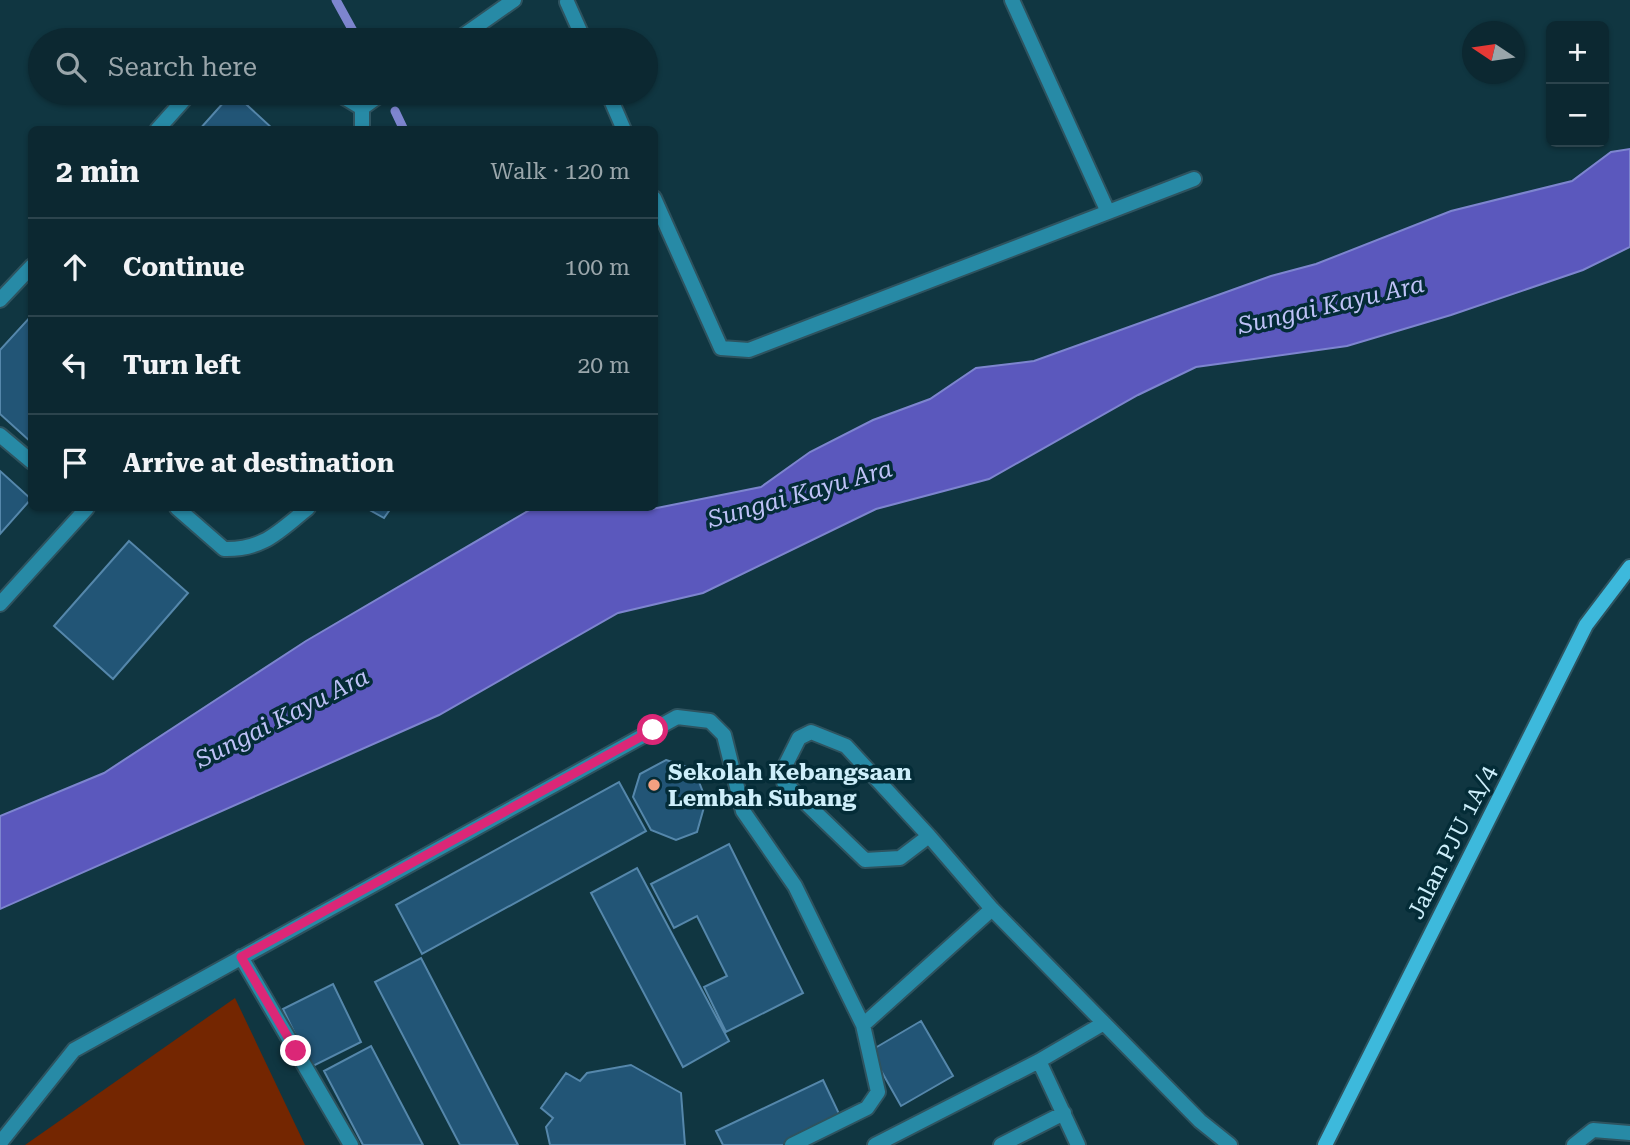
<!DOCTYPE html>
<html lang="en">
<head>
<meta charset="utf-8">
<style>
  :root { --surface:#0c2831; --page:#1a343d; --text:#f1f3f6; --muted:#9aa6ab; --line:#2c444d }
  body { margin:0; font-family:"Roboto Serif",serif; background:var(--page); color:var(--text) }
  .controls { position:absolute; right:21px; top:21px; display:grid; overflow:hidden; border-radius:10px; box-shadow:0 2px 5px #0004 }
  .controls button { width:63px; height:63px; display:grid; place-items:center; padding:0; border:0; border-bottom:2px solid var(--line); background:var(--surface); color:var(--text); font:35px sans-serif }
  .compass { position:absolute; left:1462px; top:21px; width:63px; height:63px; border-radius:50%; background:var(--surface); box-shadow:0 2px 5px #0004; rotate:283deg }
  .stop { position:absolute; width:21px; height:21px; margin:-16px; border:5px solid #db2777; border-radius:50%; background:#fff }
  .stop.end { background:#db2777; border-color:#fff; box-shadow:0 2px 7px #0008 }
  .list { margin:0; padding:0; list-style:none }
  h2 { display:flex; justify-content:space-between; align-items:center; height:91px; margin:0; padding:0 28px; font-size:30px }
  h2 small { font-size:23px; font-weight:400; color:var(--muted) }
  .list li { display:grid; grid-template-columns:46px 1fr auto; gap:21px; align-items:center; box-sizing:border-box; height:98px; padding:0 28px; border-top:2px solid var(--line) }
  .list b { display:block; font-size:26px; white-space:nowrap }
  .list em { font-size:23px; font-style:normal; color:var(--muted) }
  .icon { flex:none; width:38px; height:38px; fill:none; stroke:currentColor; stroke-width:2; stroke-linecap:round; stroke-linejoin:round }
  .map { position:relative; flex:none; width:1630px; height:1145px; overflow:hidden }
  .search { position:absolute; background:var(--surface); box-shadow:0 2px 5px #0004; left:28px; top:28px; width:630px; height:77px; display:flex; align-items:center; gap:18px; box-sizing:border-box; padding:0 24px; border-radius:38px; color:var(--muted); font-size:26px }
  .panel { position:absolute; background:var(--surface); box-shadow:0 2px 5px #0004; left:28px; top:126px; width:630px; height:385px; border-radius:10px }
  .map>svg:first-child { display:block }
</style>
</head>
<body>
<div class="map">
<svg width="1630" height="1145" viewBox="0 0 1630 1145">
  <rect width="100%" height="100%" fill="#103641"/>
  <path fill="#742601" d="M235,998l70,147h-280z"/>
  <path fill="#5b58bd" stroke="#7d85cf" stroke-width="2" d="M1630,149v98l-47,23 -132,45 -104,31 -151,21 -58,28 -149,84 -113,30 -173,84 -85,20 -179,102 -439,194v-93l104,-43 202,-132 227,-133h101l13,2 114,-23 49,-35 63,-32 57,-21 46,-31 58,-7 237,-85 45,-12 135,-53 121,-30 39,-29z"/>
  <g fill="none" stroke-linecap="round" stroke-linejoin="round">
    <path stroke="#7d85cf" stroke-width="9" d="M336,0l22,40
      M395,111l9,19"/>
  </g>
  <path fill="#225576" stroke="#5587ab" stroke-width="2" d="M232,93h2l40,37h-75z
    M32,315v128l-32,-29v-64z
    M0,471l31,28 -31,35z
    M366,508h25l-7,10z
    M129,541l59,52 -75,86 -59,-53z
    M666,760l28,9 12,31 -9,32 -21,8 -25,-10 -18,-33 7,-23z
    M619,782l27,49 -224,123 -26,-49z
    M729,844l74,149 -77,39 -22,-45 23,-11 -30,-60 -23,12 -23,-44z
    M637,868l92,173 -46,26 -92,-174z
    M421,958l97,187h-58l-85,-163z
    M333,984l28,58 -50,25 -28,-58z
    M921,1021l32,55 -52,30 -31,-55z
    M371,1046l52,99h-60l-39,-74z
    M631,1065l50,28 4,52h-135l-4,-18 7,-9 -12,-10 25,-35 14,8 7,-8z
    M823,1080l18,38 -57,27h-61l-7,-14z"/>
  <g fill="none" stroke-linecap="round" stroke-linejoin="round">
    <defs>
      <path id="lane" d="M1012,0l96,212
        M567,2l17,38
        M457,40l57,-40
        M337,93l25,15v22
        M608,93l16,37
        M362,108l21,-15
        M157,130l33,-37
        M654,198l67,150 28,2 445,-171
        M0,300l32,-34
        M0,435l32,27
        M177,508l47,41c40,1 55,-18 84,-41
        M0,604l87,-96
        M811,732l35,14 83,90 -29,22 -35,2 -81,-78v-14l15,-30z
        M929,836l63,73 208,212 30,24
        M241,957l110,188
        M1039,1061l39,84
        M0,1143l74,-93 603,-333 33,4 14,14 19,76 52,75 68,139
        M792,1145l75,-37 11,-16 -15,-67 129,-116
        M875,1145l164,-84 65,-38
        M1001,1145l63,-32
        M1574,1145l19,-15 37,3"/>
      <path id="secondary" d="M1325,1145l261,-520 44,-58"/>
    </defs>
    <use href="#lane" stroke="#2e535f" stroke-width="18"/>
    <use href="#secondary" stroke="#2e535f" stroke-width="18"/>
    <use href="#lane" stroke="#278aa6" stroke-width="14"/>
    <use href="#secondary" stroke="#3db9dc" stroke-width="14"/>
  </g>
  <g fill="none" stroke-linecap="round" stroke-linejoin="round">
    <path stroke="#db2777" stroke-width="9" d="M296,1051l-55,-94 412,-227"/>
  </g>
  <circle fill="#f3a081" stroke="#042c37" stroke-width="2.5" cx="654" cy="785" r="7"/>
  <g text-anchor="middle" stroke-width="7" stroke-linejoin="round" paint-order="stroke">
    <g font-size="23" font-weight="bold" fill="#cdeefa" stroke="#042c37" text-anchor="start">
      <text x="668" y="780">Sekolah Kebangsaan<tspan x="668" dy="26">Lembah Subang</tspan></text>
    </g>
    <g font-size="23" fill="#cdeefa" stroke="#042c37">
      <text transform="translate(1452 842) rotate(-63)" y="8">Jalan PJU 1A/4</text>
    </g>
    <g font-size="24" font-style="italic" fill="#bec2f7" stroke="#042c37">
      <text transform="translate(1331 305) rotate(-13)" y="8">Sungai Kayu Ara</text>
      <text transform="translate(800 494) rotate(-16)" y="8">Sungai Kayu Ara</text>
      <text transform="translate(282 718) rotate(-27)" y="8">Sungai Kayu Ara</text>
    </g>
  </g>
</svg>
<div class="controls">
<button>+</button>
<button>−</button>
</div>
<svg class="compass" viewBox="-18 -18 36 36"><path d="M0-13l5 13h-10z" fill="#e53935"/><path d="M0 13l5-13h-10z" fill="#9aa6ab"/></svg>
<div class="stop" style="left:653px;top:730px"></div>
<div class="stop end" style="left:296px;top:1051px"></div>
<div class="search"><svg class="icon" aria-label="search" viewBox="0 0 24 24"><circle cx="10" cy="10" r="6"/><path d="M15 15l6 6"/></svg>Search here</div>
<section class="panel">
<h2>2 min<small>Walk · 120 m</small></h2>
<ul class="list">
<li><svg class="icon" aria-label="ahead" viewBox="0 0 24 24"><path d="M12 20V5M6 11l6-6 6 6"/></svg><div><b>Continue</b></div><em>100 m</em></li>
<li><svg class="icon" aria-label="left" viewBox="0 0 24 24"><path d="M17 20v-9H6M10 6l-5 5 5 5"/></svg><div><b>Turn left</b></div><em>20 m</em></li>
<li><svg class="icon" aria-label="arrive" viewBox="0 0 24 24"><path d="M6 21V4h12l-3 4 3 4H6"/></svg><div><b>Arrive at destination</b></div></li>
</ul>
</section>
</div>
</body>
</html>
